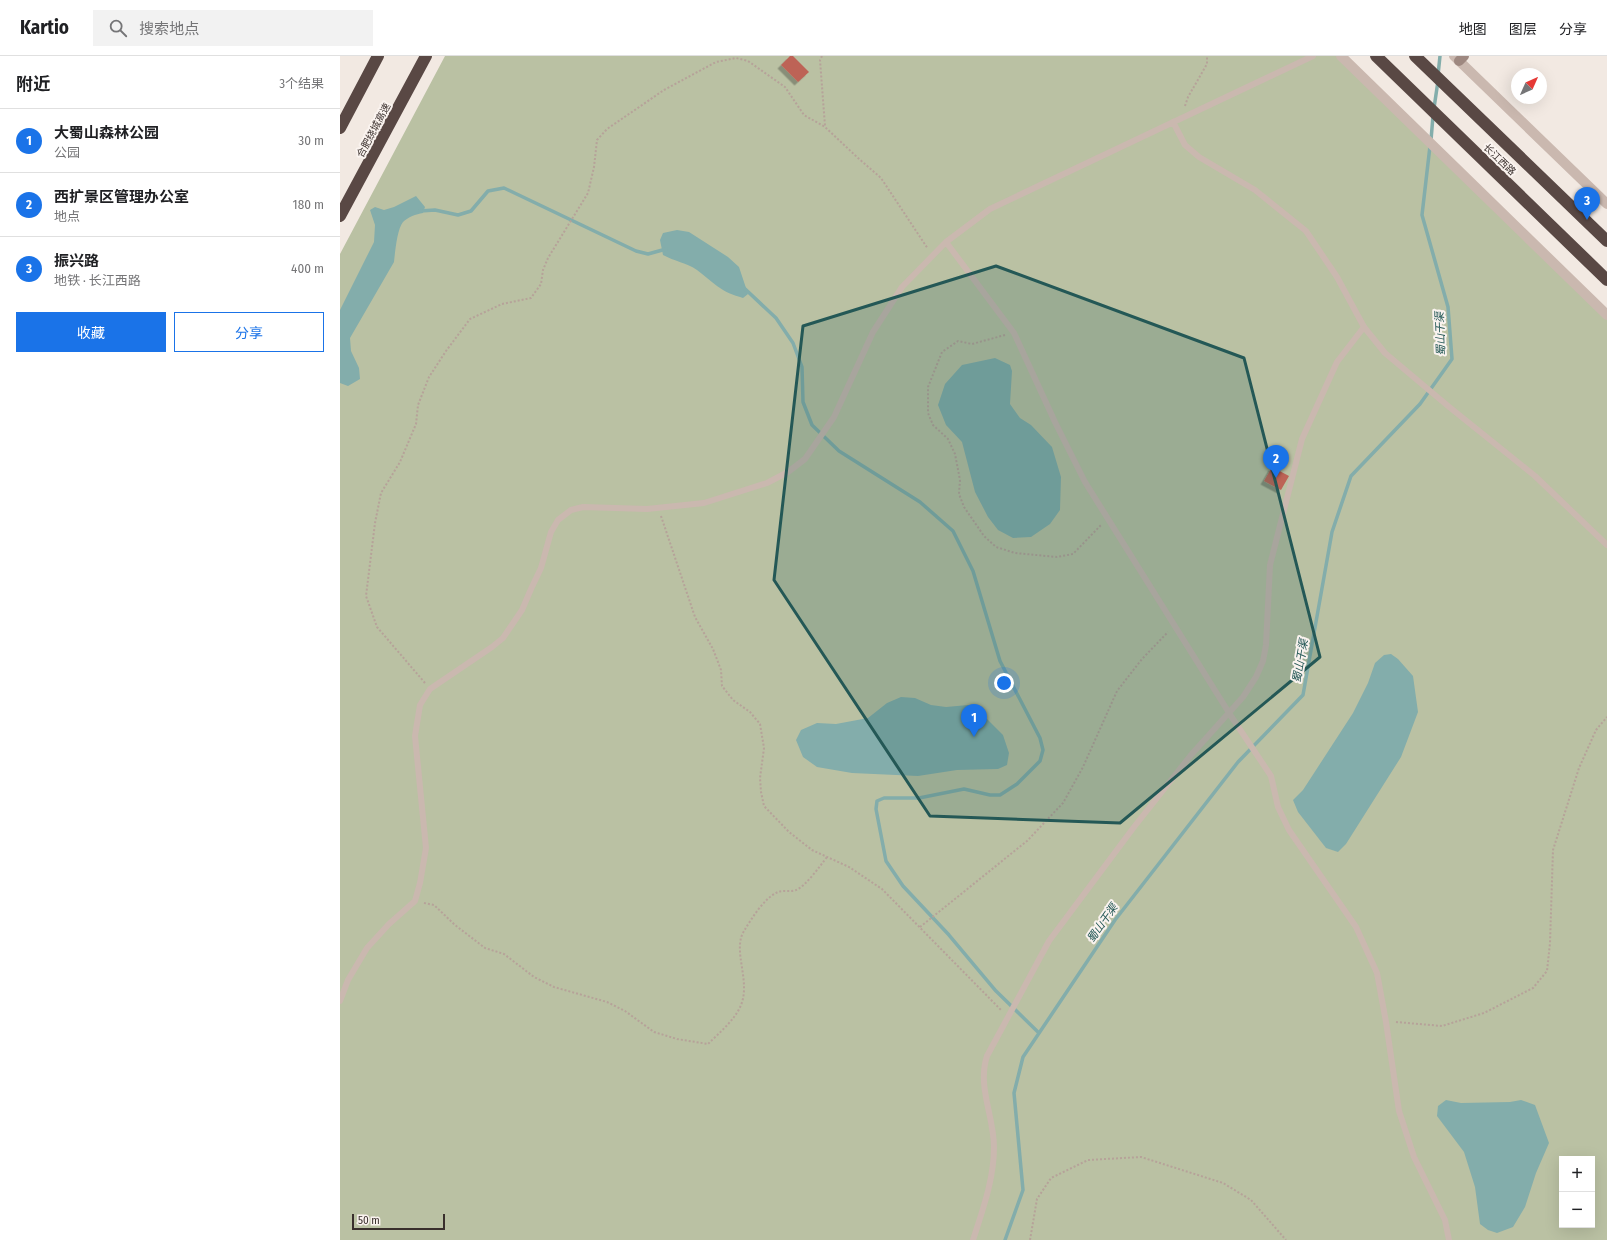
<!DOCTYPE html>
<html lang="zh">
<head>
<meta charset="utf-8">
<style>
  :root { --surface:#fff; --page:#f2f2f2; --text:#202124; --muted:#757577; --line:#e0e0e0; --accent:#1a73e8 }
  body { margin:0; font-family:"Fira Sans Condensed","Noto Sans SC",sans-serif; background:var(--page); color:var(--text) }
  .controls { position:absolute; right:12px; bottom:12px; display:grid; overflow:hidden; border-radius:0px; box-shadow:0 4px 16px #0002 }
  .controls button { width:36px; height:36px; display:grid; place-items:center; padding:0; border:0; border-bottom:1px solid var(--line); background:var(--surface); color:var(--text); font:20px sans-serif }
  .compass { position:absolute; left:1171px; top:12px; width:36px; height:36px; border-radius:50%; background:var(--surface); box-shadow:0 4px 16px #0002; rotate:45deg }
  .scale { position:absolute; left:12px; bottom:10px; width:93px; box-sizing:border-box; padding-left:4px; border:2px solid #392f2c; border-top:0; font-size:11px; line-height:14px; white-space:nowrap; color:#392f2c; -webkit-text-stroke:3px #faf3ef; paint-order:stroke }
  .you { position:absolute; left:664px; top:627px; width:14px; height:14px; margin:-10px; border:3px solid #fff; border-radius:50%; background:#1a73e8; box-shadow:0 0 0 6px #1a73e833 }
  .badge { display:grid; place-items:center; width:26px; height:26px; border-radius:50%; background:var(--accent); color:#fff; font-size:13px; font-weight:700 }
  .pin { position:absolute; translate:-50% -33px; filter:drop-shadow(0 1px 2px #0008) }
  .pin::after { content:''; position:absolute; top:21px; width:14px; height:12px; background:inherit; clip-path:polygon(0 0,100% 0,50% 100%) }
  .list { margin:0; padding:0; list-style:none }
  h2 { display:flex; justify-content:space-between; align-items:center; height:52px; margin:0; padding:0 16px; font-size:17px }
  h2 small { font-size:13px; font-weight:400; color:var(--muted) }
  .list li { display:grid; grid-template-columns:26px 1fr auto; gap:12px; align-items:center; box-sizing:border-box; height:64px; padding:0 16px; border-top:1px solid var(--line) }
  .list b { display:block; font-size:15px; white-space:nowrap }
  .list p { margin:0; font-size:13px; white-space:nowrap; color:var(--muted) }
  .list em { font-size:13px; font-style:normal; color:var(--muted) }
  .actions { display:flex; gap:8px; padding:12px 16px }
  .actions a { flex:1; padding:9px 0; border:1px solid var(--accent); border-radius:0px; text-align:center; font-size:14px; color:var(--accent) }
  .actions .main { background:var(--accent); color:#fff }
  .icon { flex:none; width:22px; height:22px; fill:none; stroke:currentColor; stroke-width:2; stroke-linecap:round; stroke-linejoin:round }
  .map { position:relative; flex:none; width:1267px; height:1184px; overflow:hidden }
  header { display:flex; align-items:center; gap:24px; box-sizing:border-box; height:56px; padding:0 20px; background:var(--surface); border-bottom:1px solid var(--line) }
  header strong { font-size:19px }
  nav { display:flex; gap:22px; margin-inline-start:auto; font-size:14px }
  .search { width:280px; height:36px; background:var(--page); display:flex; align-items:center; gap:10px; box-sizing:border-box; padding:0 14px; border-radius:0px; color:var(--muted); font-size:15px }
  main { display:flex }
  aside { flex:1; background:var(--surface) }
  .map>svg:first-child { display:block }
</style>
</head>
<body>
<header>
<strong>Kartio</strong>
<div class="search"><svg class="icon" aria-label="search" viewBox="0 0 24 24"><circle cx="10" cy="10" r="6"/><path d="M15 15l6 6"/></svg>搜索地点</div>
<nav><a>地图</a><a>图层</a><a>分享</a></nav>
</header>
<main>
<aside>
<h2>附近<small>3个结果</small></h2>
<ul class="list">
<li><span class="badge">1</span><div><b>大蜀山森林公园</b><p>公园</p></div><em>30 m</em></li>
<li><span class="badge">2</span><div><b>西扩景区管理办公室</b><p>地点</p></div><em>180 m</em></li>
<li><span class="badge">3</span><div><b>振兴路</b><p>地铁 · 长江西路</p></div><em>400 m</em></li>
</ul>
<div class="actions"><a class="main">收藏</a><a>分享</a></div>
</aside>
<div class="map">
<svg width="1267" height="1184" viewBox="0 0 1267 1184">
  <defs>
    <filter id="shadow"><feDropShadow dx="-3.5" dy="3.5" stdDeviation="0" flood-color="#0004"/></filter>
  </defs>
  <rect width="100%" height="100%" fill="#f2e9e2"/>
  <path fill="#bac1a3" fill-rule="evenodd" d="M105,0h896l266,259v925h-1267v-986zM1222,1103h30v66h-30z"/>
  <path fill="#83adab" d="M76,140l9,11 -2,6c-7,1 -15,4 -20,9 -6,7 -8,31 -9,40l-44,76 1,13 8,17 1,11 -12,7 -8,-3v-73l34,-68 1,-17 -5,-15 5,-3 9,3 10,-3z
    M337,174l12,2 39,25 11,10 9,27 -5,4c-10,-3 -18,-6 -26,-12 -7,-5 -13,-11 -20,-16 -10,-7 -23,-9 -34,-15l-3,-15 3,-7z
    M655,302l15,7 2,6 -2,33 10,14 11,7 21,22 9,30 -1,33 -10,14 -19,13 -18,1 -15,-8 -10,-13 -13,-25 -13,-50 -16,-17 -8,-20 7,-21 17,-19z
    M1051,598l7,5 15,17 5,36 -17,45 -55,87 -8,8 -12,-4 -28,-36 -5,-12 10,-10 50,-77 15,-30 7,-20 9,-8z
    M561,641l14,1 16,7 15,2 22,-2 11,6 24,24 6,18 -2,12 -9,4 -41,1 -39,6 -66,-3 -35,-6 -14,-10 -7,-17 5,-10 16,-7 19,1 32,-6 19,-15z
    M1106,1044l15,3 49,-1 11,-2 14,5 14,38 -13,30 -11,34 -12,20 -16,6 -9,-3 -8,-6 -5,-37 -11,-35 -27,-36 1,-10z"/>
  <g fill="none" stroke-linecap="round" stroke-linejoin="round">
    <path stroke="#83adab" stroke-width="3.5" d="M1098,19l2,-19
      M1094,52l4,-27
      M1091,84l2,-24
      M80,155l15,-1 23,5 13,-4 17,-20 16,-3 132,63 12,3 18,-5
      M403,231l33,31 17,25 9,24 1,35 9,23 27,26 81,51 33,29 20,40 27,90 40,77 3,12 -3,11 -23,23 -17,11h-10l-26,-6 -45,9h-35l-7,3 -1,8 10,52 17,25 46,49 47,56 43,42
      M665,1184l18,-50 -9,-97 9,-36 92,-137 123,-158 65,-67 29,-163 19,-56 69,-72 32,-45 -4,-52 -26,-92 8,-69"/>
  </g>
  <path fill="#bd6456" filter="url(#shadow)" d="M450,0h3l16,16 -11,10 -17,-17z
    M932,411l17,9 -8,14 -17,-9z"/>
  <g fill="none" stroke-linecap="round" stroke-linejoin="round">
    <path stroke="#b6a299" stroke-width="2" stroke-dasharray="2 2" stroke-linecap="butt" d="M482,0l-2,4 5,66
      M845,50l3,-9 19,-33v-8
      M665,279l-33,9 -14,-3 -16,11 -14,35v26l5,12 15,14 7,15 5,26 -1,14 5,13 20,29 12,11 19,6 42,4 16,-3 28,-29
      M321,460l34,101 18,32 8,21 1,16 11,14 17,12 10,12 4,24 -4,30 1,14 3,14 25,26 23,18 37,17 33,22 119,121
      M85,627l-48,-56 -11,-31 9,-73 6,-30 19,-31 16,-38 2,-19 11,-28 17,-26 24,-32 32,-15 29,-6 10,-14 2,-14 5,-12 40,-65 6,-26 3,-27 10,-11 57,-39 52,-28 20,-4 12,3 37,26 19,28 21,12 33,31 23,20 47,71
      M84,847l10,2 21,20 30,23 19,6 30,23 20,10 53,15 18,9 29,21 23,7 31,5c11,-11 27,-24 33,-39 10,-24 -9,-55 3,-74 8,-13 20,-33 34,-39 5,-2 12,0 18,-2 10,-4 24,-24 31,-33
      M580,871l107,-86 36,-38 20,-36 34,-76 25,-32 26,-27
      M1056,966l46,4 42,-13 49,-25 14,-17 3,-28 3,-93 26,-82 17,-38 11,-13
      M690,1184l7,-41 14,-21 37,-18 53,-3 82,26 28,17 35,40"/>
    <path stroke="#cab8af" stroke-width="6" d="M833,66l12,23 14,12 56,33 51,41 31,46 27,50 21,26 63,53 87,70 72,69
      M606,186l68,91 41,89 30,60 146,234 40,60 7,31 11,23 67,97 21,46 9,49 13,89 15,46 31,63 4,20
      M0,945l8,-21 19,-32 22,-24 26,-23 5,-18 6,-35 -11,-112 5,-31 10,-16 62,-42 11,-9 19,-28 9,-21 10,-21 10,-36 7,-12 13,-10 12,-3 64,2 57,-6 63,-20 21,-11 17,-13 29,-42 39,-85 29,-45 44,-45 44,-33 323,-153
      M633,1184c10,-31 21,-61 21,-93 0,-31 -17,-60 -7,-91l62,-115 85,-114 57,-72 52,-58 13,-20 7,-16 3,-16 4,-80 32,-126 35,-77 27,-35"/>
    <path stroke="#cab8af" stroke-width="10" d="M1001,0l266,259
      M1114,0l153,148"/>
    <path stroke="#9e8880" stroke-width="10" d="M1119,5l5,-5"/>
    <path stroke="#594844" stroke-width="12" d="M1036,0l231,224
      M1075,0l192,185
      M0,72l38,-72
      M0,160l86,-160"/>
  </g>
  <path fill="#245856" fill-opacity="0.2" stroke="#245856" stroke-width="3" stroke-linejoin="round" d="M656,210l248,92 76,299 -200,166 -190,-7 -156,-236 29,-254z"/>
  <g text-anchor="middle" stroke-width="4" stroke-linejoin="round" paint-order="stroke">
    <g font-size="10" fill="#392f2c" stroke="#faf3ef">
      <text transform="translate(33 74) rotate(-62)" y="4">合肥绕城高速</text>
      <text transform="translate(1160 103) rotate(44)" y="4">长江西路</text>
    </g>
    <g font-size="11" font-style="italic" fill="#245856" stroke="#faf3ef">
      <text transform="translate(1100 278) rotate(-92)" y="4">蜀山干渠</text>
      <text transform="translate(960 605) rotate(-80)" y="4">蜀山干渠</text>
      <text transform="translate(762 867) rotate(-55)" y="4">蜀山干渠</text>
    </g>
  </g>
</svg>
<div class="controls">
<button>+</button>
<button>−</button>
</div>
<svg class="compass" viewBox="-18 -18 36 36"><path d="M0-13l5 13h-10z" fill="#e53935"/><path d="M0 13l5-13h-10z" fill="#757577"/></svg>
<div class="scale">50 m</div>
<div class="you"></div>
<div class="pin badge" style="left:634px;top:681px">1</div>
<div class="pin badge" style="left:936px;top:422px">2</div>
<div class="pin badge" style="left:1247px;top:164px">3</div>
</div>
</main>
</body>
</html>
